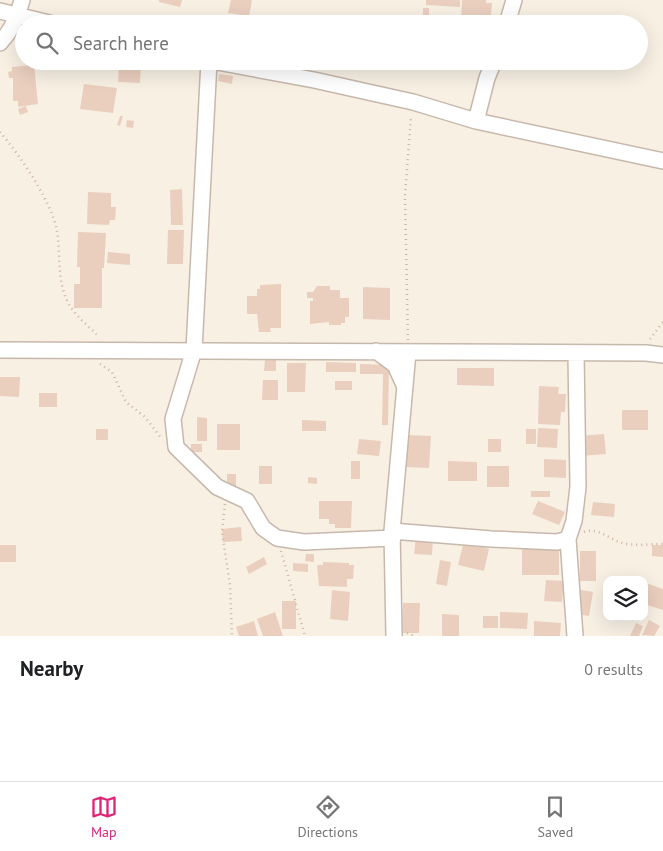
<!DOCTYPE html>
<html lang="en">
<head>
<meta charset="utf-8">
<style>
  :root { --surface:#fff; --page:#f2f2f2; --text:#202124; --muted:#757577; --line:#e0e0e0; --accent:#db2777 }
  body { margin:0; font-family:"PT Sans",sans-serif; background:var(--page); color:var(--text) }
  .controls { position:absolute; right:15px; bottom:15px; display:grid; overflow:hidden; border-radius:10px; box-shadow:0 5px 20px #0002 }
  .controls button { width:45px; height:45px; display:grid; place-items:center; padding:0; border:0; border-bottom:1px solid var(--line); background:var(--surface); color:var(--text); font:25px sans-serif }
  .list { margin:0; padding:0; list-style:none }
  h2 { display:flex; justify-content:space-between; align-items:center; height:65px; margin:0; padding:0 20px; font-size:21px }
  h2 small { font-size:16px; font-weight:400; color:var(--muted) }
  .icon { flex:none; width:28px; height:28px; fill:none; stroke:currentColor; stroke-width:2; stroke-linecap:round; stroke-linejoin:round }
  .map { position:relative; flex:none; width:663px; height:636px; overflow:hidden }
  .search { position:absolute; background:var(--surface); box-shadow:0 5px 20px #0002; left:15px; right:15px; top:15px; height:55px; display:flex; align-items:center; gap:12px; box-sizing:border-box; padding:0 18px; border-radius:28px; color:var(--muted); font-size:19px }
  .sheet { height:145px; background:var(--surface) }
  nav { display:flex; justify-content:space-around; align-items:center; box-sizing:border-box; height:70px; border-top:1px solid var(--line); background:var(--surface); font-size:14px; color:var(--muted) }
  nav a { display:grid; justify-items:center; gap:2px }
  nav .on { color:var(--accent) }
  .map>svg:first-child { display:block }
</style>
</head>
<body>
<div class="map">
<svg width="663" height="636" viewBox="0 0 663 636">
  <rect width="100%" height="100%" fill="#f8f0e3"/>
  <path fill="#eacfbf" d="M159,0h23l-2,7 -21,-5z
    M231,0h21l-3,16 -21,-3z
    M426,0h34v7l-34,-2z
    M462,0h24v3h6l-1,12h-6v4h-6v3l-18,-1z
    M423,8h6v8h-6z
    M119,64l22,1 -1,18 -22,-1z
    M34,65l4,39 -20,3v-6h-5v-23h-4l-1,-6 4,-1v-4z
    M219,74l14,2 -1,8 -14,-3z
    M84,84l33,4 -4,25 -33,-4z
    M26,106l2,6 -8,3 -2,-6z
    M120,116h3l-3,10 -3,-1z
    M127,120l7,1 -1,7 -7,-1z
    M182,189l1,36h-12l-1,-35z
    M88,192l23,1v14h5l-1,13h-5l-1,5 -22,-1z
    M168,230h16l-1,34h-16z
    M78,232l28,1 -2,35h-2v40h-28v-24h6v-17h-3z
    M108,252l22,2v11l-23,-2z
    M281,284v44h-11l1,4h-12l-2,-18h-10v-18h10v-7h3v-4z
    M317,286h13v4h10v8h9v19h-4v6h-4v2h-12v-3l-19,2v-23h3v-3h-6v-6h6z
    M363,287l27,1v32l-27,-1z
    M265,359h11v12h-12z
    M326,362l30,1v9h-30z
    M287,363h19l-1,29h-18z
    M360,364l29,1 -1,60h-6l1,-51h-23z
    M457,368h37v18l-37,-1z
    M0,377h20l-1,20 -19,-1z
    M263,380h15v20h-16z
    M335,381h17v9h-17z
    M539,386l20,1 -1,7h8l-1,18h-4l-1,13 -22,-1z
    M39,393h18v14h-18z
    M622,410h26v20h-26z
    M197,417l10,1v23h-10z
    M302,420l24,1v10h-24z
    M217,424h23v26h-23z
    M538,428l20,1 -1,19 -20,-1z
    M96,429h12v11h-12z
    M526,429h10v15h-10z
    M604,434l2,20 -26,2 -2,-20z
    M408,435l23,1 -2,32 -24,-1z
    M359,439l22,2 -2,15 -22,-2z
    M488,439h13v13h-13z
    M191,444h11v8h-11z
    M544,459l22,1v18l-22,-1z
    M351,461h9v18h-9z
    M448,461l29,1v19h-29z
    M259,466h13v18h-13z
    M487,466h22v21h-22z
    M227,474h9v15h-9z
    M308,477l9,1v6l-9,-1z
    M531,491h19v6h-19z
    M319,501h33l-1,27h-16v-4h-6v-5h-10z
    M538,501l27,11 -6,13 -27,-11z
    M593,502l22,2 -1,13 -23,-2z
    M241,527l1,14 -19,1 -1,-13z
    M416,536l17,1 -1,18 -18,-1z
    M464,541l25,8 -5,22 -26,-6z
    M0,545h16v17h-16z
    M652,545h11v12l-11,-1z
    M522,548l37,1v26h-37z
    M580,551h16v30h-16z
    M306,554h8v8l-9,-1z
    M264,557l3,7 -18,10 -3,-7z
    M440,560l11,2 -4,24 -11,-2z
    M323,562l26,1v2h5l-1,14h-6v8l-28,-1 -2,-21h6z
    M293,563l15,1v8l-15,-1z
    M546,580l18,1 -2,21 -18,-1z
    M646,583l17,6v21l-19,-6z
    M576,589l17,3 -4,24 -18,-3z
    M332,590l18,2 -2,29 -18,-2z
    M282,601h14v28h-14z
    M403,603h17l-1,30h-17z
    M275,612l8,24h-20l-6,-17z
    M500,612l28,1 -1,16 -27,-1z
    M442,614l17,1v21h-17z
    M483,616h15v12h-15z
    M649,620l11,6 -6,10 -12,-1z
    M254,621l4,15h-19l-3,-9z
    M534,621l27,2 -1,13h-26z
    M636,623l7,3 -4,10h-9z"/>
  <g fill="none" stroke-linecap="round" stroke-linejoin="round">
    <defs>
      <path id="minor" d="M0,11l53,13
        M507,24l7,-24
        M0,43c12,-13 18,-26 22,-43
        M209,61l-15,289 -21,69 3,28 41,40 30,14 16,27 14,10 27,4 89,-4
        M212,61l102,19 99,22 63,19 187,40
        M476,121l11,-43 7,-17
        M0,350l646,3 17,2
        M376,351l19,14 10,22
        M392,531l99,8 66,3 11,-3 6,-18 4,-34 -2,-134
        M568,539l7,97
        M394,636l-2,-105 16,-179"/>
    </defs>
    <use href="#minor" stroke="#c7b8ac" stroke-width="18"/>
    <path stroke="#ceb3a3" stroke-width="2.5" stroke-dasharray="1 4" stroke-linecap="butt" d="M0,132c19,22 52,70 57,99 4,25 -1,56 15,78 7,10 18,18 26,27
      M650,339l13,-17
      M408,340l-3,-144 6,-80
      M100,364l12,8 14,30 19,15 17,22
      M225,504l-3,28 8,53 2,51
      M584,532c14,-5 25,7 38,11 13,3 28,1 41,1
      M281,551l24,85
      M407,633l7,3"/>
    <use href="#minor" stroke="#fff" stroke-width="15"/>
  </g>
</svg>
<div class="controls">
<button><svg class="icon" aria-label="layers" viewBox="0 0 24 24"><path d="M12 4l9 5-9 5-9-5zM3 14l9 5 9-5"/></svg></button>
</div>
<div class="search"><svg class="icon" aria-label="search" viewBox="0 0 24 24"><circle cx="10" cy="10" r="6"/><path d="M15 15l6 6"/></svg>Search here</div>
</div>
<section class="sheet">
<h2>Nearby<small>0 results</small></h2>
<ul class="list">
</ul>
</section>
<nav>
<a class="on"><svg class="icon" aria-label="map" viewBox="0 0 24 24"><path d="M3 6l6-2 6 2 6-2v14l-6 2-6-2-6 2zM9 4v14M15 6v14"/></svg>Map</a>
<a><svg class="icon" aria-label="directions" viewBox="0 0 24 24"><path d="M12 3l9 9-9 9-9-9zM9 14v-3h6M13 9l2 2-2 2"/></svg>Directions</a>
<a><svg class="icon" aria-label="saved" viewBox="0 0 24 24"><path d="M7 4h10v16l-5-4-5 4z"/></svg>Saved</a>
</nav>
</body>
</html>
